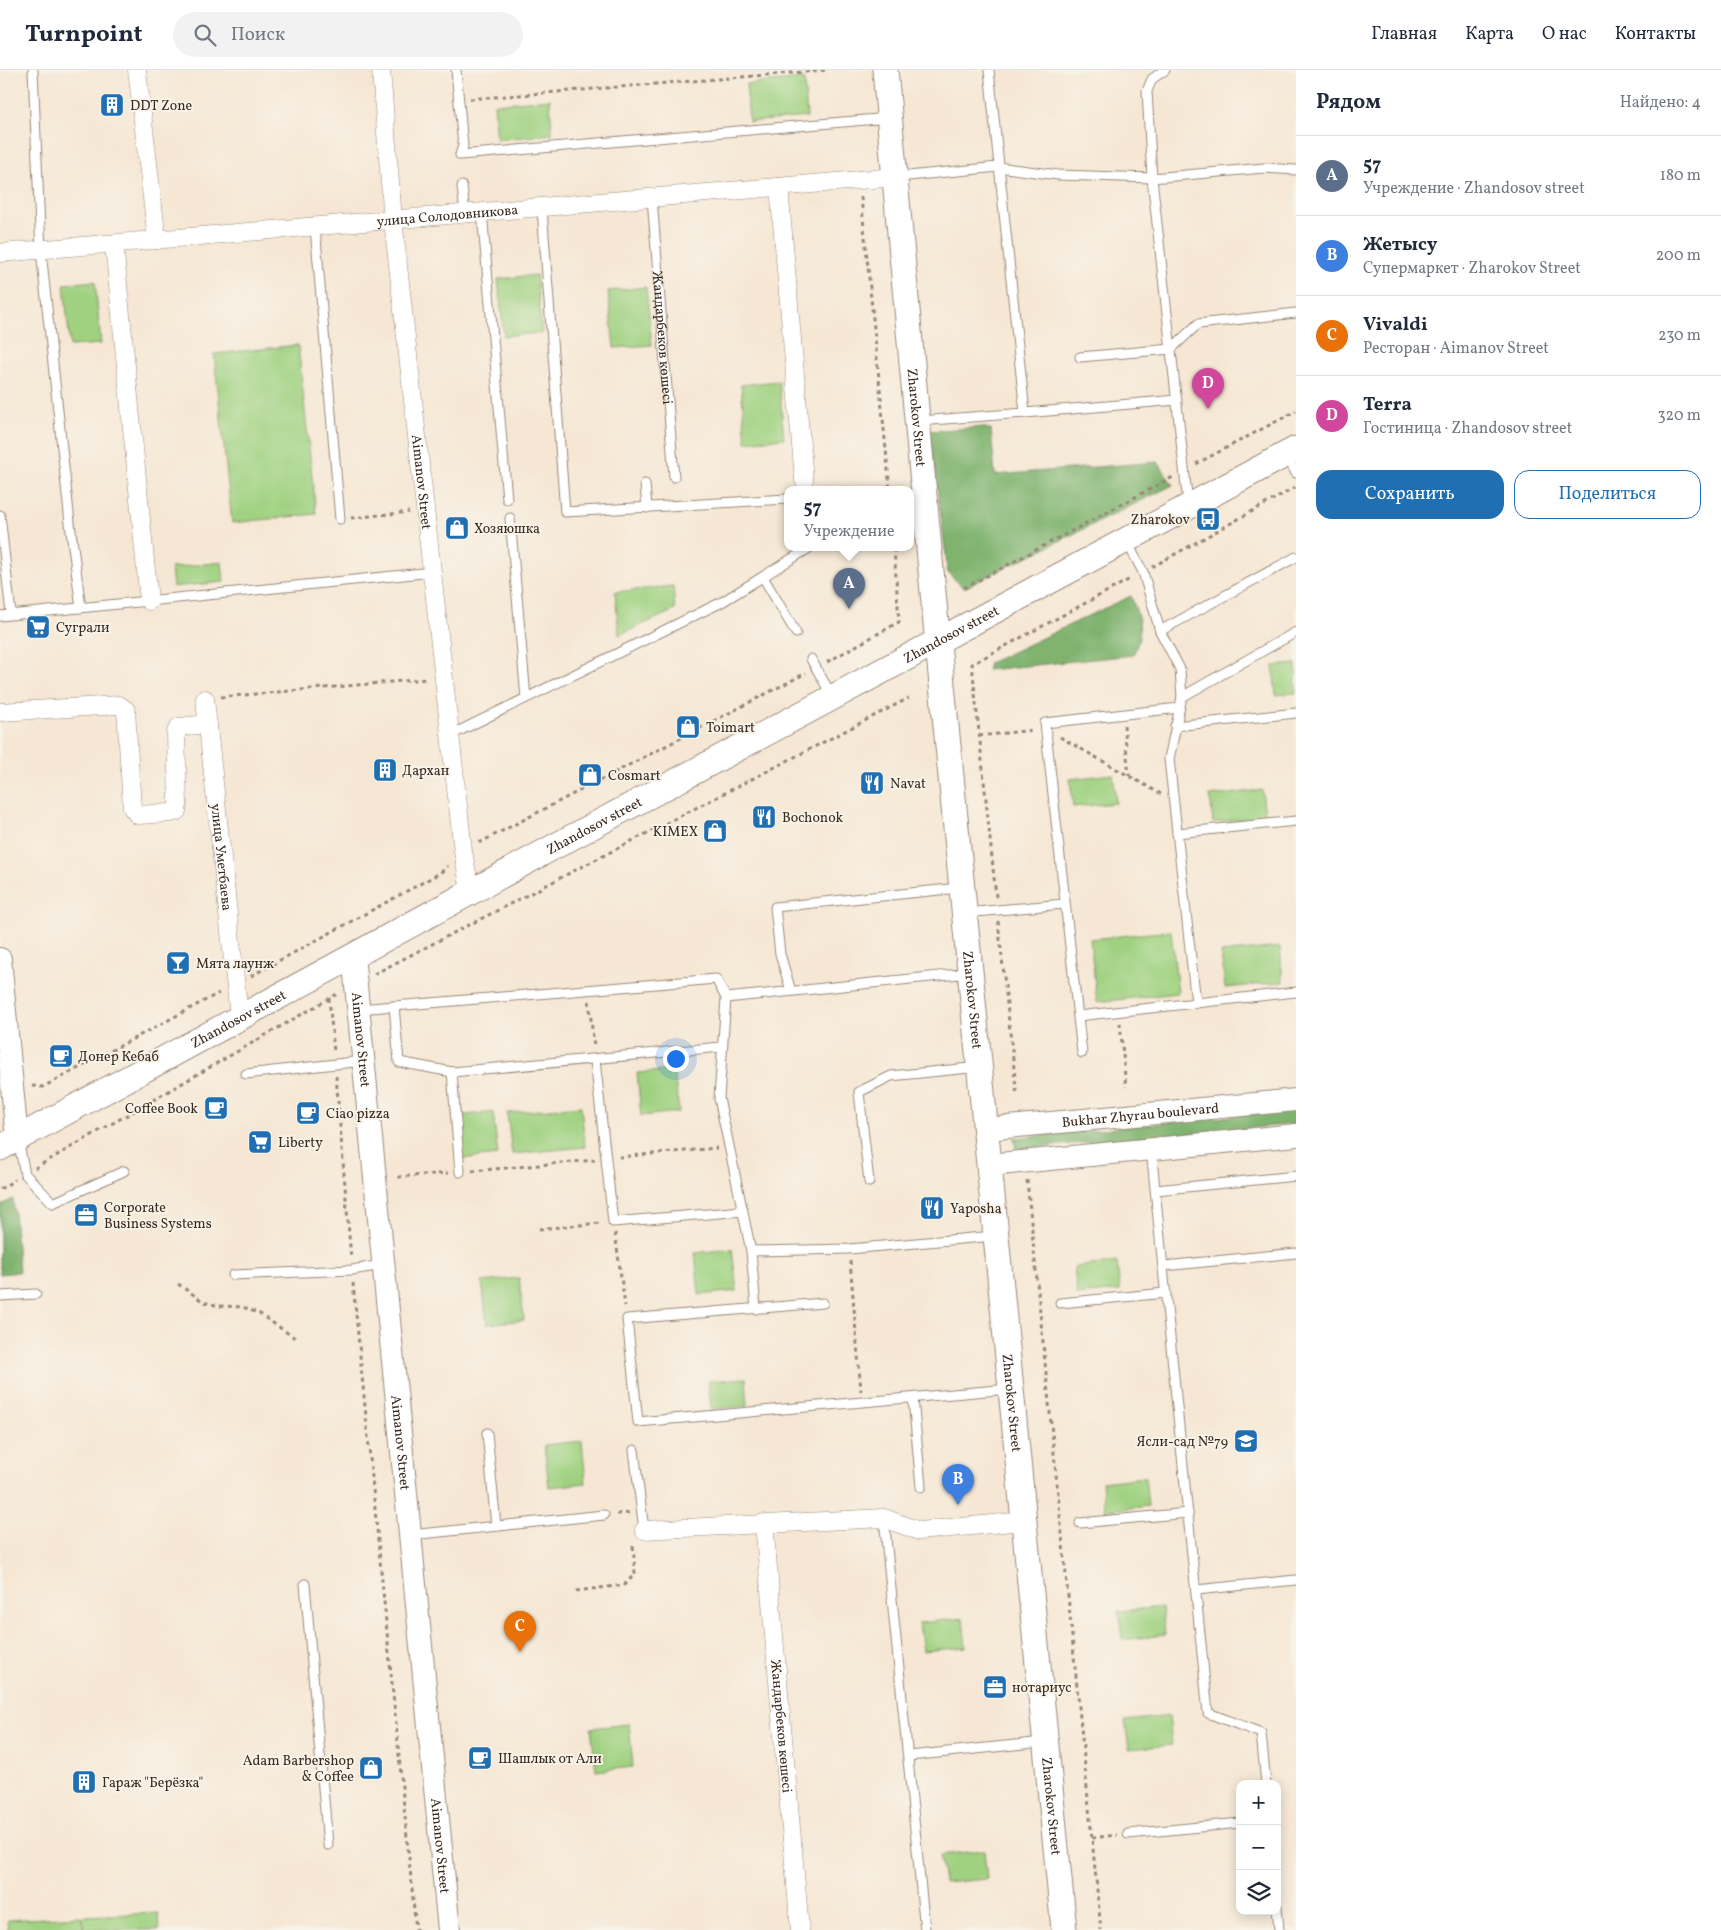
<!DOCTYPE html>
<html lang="ru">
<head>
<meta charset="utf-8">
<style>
  :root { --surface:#fff; --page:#f2f2f3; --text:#1f2937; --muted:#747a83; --line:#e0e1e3; --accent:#1f6fb2 }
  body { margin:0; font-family:Vollkorn,serif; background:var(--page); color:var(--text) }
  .controls { position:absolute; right:15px; bottom:15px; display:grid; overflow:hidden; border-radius:10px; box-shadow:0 2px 12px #0003 }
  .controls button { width:45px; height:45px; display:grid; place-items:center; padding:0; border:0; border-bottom:1px solid var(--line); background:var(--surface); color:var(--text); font:25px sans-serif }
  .you { position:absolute; left:675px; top:988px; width:18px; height:18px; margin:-12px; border:4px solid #fff; border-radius:50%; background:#1a73e8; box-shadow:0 0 0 8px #1a73e833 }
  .badge { display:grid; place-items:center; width:32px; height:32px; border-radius:50%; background:var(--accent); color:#fff; font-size:16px; font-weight:700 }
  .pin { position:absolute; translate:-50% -41px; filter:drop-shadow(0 1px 2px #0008) }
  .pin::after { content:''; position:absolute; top:26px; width:18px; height:15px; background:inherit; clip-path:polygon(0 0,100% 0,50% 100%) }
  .popup { position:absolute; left:784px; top:416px; width:130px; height:65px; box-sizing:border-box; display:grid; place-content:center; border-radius:10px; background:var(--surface); filter:drop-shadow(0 1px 4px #0005); font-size:16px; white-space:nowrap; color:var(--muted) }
  .popup b { font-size:19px; color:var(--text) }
  .popup::after { content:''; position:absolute; left:50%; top:100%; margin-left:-10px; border:10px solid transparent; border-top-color:var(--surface) }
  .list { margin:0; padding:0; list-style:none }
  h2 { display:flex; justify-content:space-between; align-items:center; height:65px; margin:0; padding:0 20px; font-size:21px }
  h2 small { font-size:16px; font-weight:400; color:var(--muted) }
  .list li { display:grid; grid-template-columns:32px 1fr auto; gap:15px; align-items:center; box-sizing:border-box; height:80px; padding:0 20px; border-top:1px solid var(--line) }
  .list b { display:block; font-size:19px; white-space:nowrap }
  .list p { margin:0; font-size:16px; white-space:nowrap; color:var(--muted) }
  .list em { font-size:16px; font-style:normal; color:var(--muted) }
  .actions { display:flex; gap:10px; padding:15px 20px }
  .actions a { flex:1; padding:11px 0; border:1px solid var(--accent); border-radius:15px; text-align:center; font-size:18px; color:var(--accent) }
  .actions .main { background:var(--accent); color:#fff }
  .icon { flex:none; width:28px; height:28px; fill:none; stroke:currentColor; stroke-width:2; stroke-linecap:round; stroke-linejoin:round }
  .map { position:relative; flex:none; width:1296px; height:1860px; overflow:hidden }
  header { display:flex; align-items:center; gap:30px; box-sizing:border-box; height:70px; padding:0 25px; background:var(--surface); border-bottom:1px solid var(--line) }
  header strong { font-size:24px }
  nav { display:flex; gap:28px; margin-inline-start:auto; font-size:18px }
  .search { width:350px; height:45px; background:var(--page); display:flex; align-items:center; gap:12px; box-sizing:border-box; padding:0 18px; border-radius:28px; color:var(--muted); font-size:19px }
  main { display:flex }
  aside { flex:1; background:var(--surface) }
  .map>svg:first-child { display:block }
</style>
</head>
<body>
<header>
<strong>Turnpoint</strong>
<div class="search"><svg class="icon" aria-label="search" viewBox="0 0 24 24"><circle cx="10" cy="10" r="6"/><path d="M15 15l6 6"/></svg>Поиск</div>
<nav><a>Главная</a><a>Карта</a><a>О нас</a><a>Контакты</a></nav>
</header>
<main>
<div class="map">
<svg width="1296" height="1860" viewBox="0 0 1296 1860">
  <rect width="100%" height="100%" fill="#f7f3e8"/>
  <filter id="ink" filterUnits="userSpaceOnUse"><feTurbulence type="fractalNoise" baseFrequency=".02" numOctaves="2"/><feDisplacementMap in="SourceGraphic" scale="10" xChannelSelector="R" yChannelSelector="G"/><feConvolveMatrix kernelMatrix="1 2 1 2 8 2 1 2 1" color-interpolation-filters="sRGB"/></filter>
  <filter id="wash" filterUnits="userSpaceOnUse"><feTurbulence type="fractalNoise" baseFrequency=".0096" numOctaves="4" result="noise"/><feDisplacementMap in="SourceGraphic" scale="20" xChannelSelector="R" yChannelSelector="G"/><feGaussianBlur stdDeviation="1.12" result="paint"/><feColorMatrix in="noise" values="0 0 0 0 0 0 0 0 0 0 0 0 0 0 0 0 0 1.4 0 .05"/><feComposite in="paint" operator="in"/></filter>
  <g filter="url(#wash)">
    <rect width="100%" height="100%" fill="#f6e7d4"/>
    <path fill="#9fd180" stroke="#6d7e4f" d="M804,9l3,38 -58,5 -3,-38z
      M550,29l2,35 -55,6 -3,-36z
      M536,205l6,58 -38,3 -6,-57z
      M95,211l6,63 -31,2 -6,-62z
      M646,217l6,58 -38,3 -6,-57z
      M298,275l18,169 -84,9 -18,-169z
      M779,311l5,57 -38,4 -5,-57z
      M222,492l2,20 -51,5 -2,-19z
      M673,516l2,24 -56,25 -4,-43z
      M1296,594v29l-20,2 -3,-29z
      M1113,704l3,29 -43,4 -3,-28z
      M1262,720l3,26 -52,7 -3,-27z
      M1171,861l7,62 -81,9 -7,-63z
      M1280,877l3,35 -58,6 -4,-35z
      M674,1000l5,42 -38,4 -4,-43z
      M581,1036l4,41 -73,7 -5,-41z
      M493,1042l5,43 -37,4 -5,-43z
      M732,1179l5,42 -38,4 -4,-42z
      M1117,1192l3,29 -43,4 -3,-28z
      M519,1208l5,42 -37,4 -5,-42z
      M746,1308l2,28 -37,3 -3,-28z
      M582,1371l4,42 -37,4 -5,-42z
      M1145,1407l3,29 -43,5 -3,-29z
      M1162,1537l3,28 -43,5 -3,-29z
      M963,1548l3,29 -43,4 -4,-28z
      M1169,1646l3,29 -43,4 -4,-28z
      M629,1654l4,43 -37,4 -5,-43z
      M984,1780l3,29 -43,4 -4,-28z
      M158,1843l1,17h-75l-1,-14z
      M82,1846l1,14h-75l-1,-10z"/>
    <path fill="#7fb36e" stroke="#5d6e46" d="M983,357l8,3 4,45 163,-13 15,23 -209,103 -16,-15 -18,-142z
      M1131,526c9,23 13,36 2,59l-146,15 2,-7z
      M1296,1040v14l-280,25 -2,-11z
      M13,1129l6,73 -19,2v-68z"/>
  </g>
  <g filter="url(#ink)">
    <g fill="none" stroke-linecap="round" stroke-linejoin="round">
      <defs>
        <g id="service">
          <path d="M33,0l8,181 29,272 11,85"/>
          <path d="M456,0l7,76 -3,9 429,-37"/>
          <path d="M1165,0l-13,9 -5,12 5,87 36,326"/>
          <path d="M898,107l100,-10 60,8 94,3 112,-10 32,2"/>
          <path d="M462,116l3,28"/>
          <path id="s1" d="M652,128l22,279"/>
          <path d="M542,139l23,303 223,-13"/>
          <path d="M482,142l25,287"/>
          <path d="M315,157l25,292"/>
          <path d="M1080,287l91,-8 27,-25 98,-11"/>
          <path d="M1025,343l152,-13"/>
          <path d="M919,351l106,-8 -36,-343"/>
          <path d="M1286,385l10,18"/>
          <path d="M645,414l2,24"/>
          <path d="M0,445l11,99"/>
          <path d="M510,448l16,180"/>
          <path d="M1127,472l16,30 17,59 20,38 2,28 -13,62 27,244"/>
          <path d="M763,507l33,56"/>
          <path d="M0,546l433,-44"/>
          <path d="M1160,561l136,-74"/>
          <path d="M811,589l21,37"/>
          <path d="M1182,627l114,-65"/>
          <path d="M1175,656l121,-13"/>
          <path d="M451,665l271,-133 87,-54"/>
          <path d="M1177,763l119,-12"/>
          <path d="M965,843l99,-9"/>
          <path d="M791,921l-11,-37 -5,-47 184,-19"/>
          <path d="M726,928l-7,100 32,153 5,58"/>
          <path d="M394,936l5,56 53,10 269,-25"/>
          <path d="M359,939l357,-30 10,19 243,-25"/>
          <path d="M1078,946l218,-24"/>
          <path d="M1082,983l-37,-330 134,-15"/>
          <path d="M595,990l18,162 130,-11"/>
          <path d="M452,1002l8,100"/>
          <path d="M246,1004l117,-13"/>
          <path d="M18,1070l7,34 28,29 71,-32"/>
          <path d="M1151,1079l57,564 53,20 5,51"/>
          <path d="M869,1112l-10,-90 32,-16 88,-9"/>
          <path d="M1156,1120l140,-14"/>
          <path d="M751,1181l98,-2 145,-13"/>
          <path d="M1164,1196l132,-13"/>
          <path d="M233,1205l119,-5 30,-5"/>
          <path d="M0,1226l36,-2"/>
          <path d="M823,1233l-196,16 11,103 371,-33"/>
          <path d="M1060,1233l106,-10"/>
          <path d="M913,1328l8,89"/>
          <path d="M487,1363l9,93"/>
          <path d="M634,1380l10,80"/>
          <path d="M884,1448l41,412"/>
          <path d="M1080,1453l108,-10"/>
          <path d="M411,1465l193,-20"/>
          <path d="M305,1514l23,261"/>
          <path d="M1196,1520l100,-10"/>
          <path d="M909,1686l134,-14"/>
          <path d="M1128,1764l112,-11"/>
          <path d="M1277,1837l2,23"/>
        </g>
        <g id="minor">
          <path d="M137,0l20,170"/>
          <path id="s2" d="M381,0l12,150 70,631 7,40"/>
          <path d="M779,117l25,293"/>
          <path d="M114,174l35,357"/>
          <path id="s3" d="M0,183l895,-76"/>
          <path id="s4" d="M205,629l34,317"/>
          <path d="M0,642l119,-7 7,5 6,98 6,7 32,-2 7,-2 1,-6 -2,-73 3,-5 29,-3"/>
          <path id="s5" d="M764,1453l36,407"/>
          <path d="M644,1460l240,-12 35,13 105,-10"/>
        </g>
        <g id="tertiary">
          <path id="s6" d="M353,885l96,975"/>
          <path d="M0,889l17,180"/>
          <path id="s7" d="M986,1059l310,-29"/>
          <path d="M989,1095l307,-30"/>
        </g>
        <g id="secondary">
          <path id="s8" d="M885,0l49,533 130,1327"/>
          <path id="s9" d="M0,1078l548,-298 748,-401"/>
        </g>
      </defs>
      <use href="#service" stroke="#988879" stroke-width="11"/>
      <use href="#minor" stroke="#988879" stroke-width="19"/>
      <use href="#tertiary" stroke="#988879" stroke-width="24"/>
      <use href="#secondary" stroke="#988879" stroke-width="27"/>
      <path stroke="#988879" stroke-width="3" stroke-dasharray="4 4" stroke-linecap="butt" d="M470,29l358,-29
        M861,127l29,293
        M1196,394l100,-53
        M351,448l58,-6
        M1152,497l144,-80
        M964,518l209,-111
        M827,592l72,-40 -5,-74
        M221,627l205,-18
        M1124,655l5,51
        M979,666l54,-6
        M1060,667l101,57
        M479,773l327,-170
        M996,827l-24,-233 160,-86
        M998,851l19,175
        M374,904l535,-276
        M251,906l189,-103 8,-7
        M329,928l5,54
        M589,931l5,46
        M1120,953l6,64
        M336,1006l15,183
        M32,1016l11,1 176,-94
        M619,1087l98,-9
        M35,1098l302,-174
        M472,1101l123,-11
        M398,1107l50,-4
        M1027,1110l74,750
        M0,1119l15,-9
        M539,1159l61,-6
        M615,1163l10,73
        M850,1191l11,130
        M353,1213l63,647
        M178,1214l26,18 15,4 24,1 17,7 35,24
        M617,1444l13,-1
        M576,1521l48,-6 11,-11 -2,-30
        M1092,1768l25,-3"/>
      <use href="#service" stroke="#fff" stroke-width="9"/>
      <use href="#minor" stroke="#fff" stroke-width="18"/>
      <use href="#tertiary" stroke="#fff" stroke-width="22"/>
      <use href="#secondary" stroke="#fff" stroke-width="25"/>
    </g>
  </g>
  <defs>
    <symbol id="building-square" viewBox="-11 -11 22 22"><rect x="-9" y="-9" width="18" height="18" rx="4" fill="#1f6fb2" stroke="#f7f3e8"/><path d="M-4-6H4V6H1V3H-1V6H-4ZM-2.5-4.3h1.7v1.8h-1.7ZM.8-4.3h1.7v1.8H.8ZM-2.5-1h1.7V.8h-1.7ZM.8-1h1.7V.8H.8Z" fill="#fff"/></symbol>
    <symbol id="bus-square" viewBox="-11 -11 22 22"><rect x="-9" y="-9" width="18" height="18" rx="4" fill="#1f6fb2" stroke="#f7f3e8"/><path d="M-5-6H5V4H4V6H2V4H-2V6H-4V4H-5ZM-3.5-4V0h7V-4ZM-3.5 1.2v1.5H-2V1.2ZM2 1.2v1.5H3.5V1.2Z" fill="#fff"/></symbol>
    <symbol id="shop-square" viewBox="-11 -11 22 22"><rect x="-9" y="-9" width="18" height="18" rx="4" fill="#1f6fb2" stroke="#f7f3e8"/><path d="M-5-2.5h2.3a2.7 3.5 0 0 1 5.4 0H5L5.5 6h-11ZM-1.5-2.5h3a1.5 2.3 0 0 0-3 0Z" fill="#fff"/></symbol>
    <symbol id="supermarket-square" viewBox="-11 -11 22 22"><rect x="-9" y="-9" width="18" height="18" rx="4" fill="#1f6fb2" stroke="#f7f3e8"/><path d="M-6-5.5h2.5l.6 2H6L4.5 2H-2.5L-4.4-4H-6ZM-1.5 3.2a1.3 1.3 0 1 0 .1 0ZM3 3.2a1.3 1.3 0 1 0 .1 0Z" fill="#fff"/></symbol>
    <symbol id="restaurant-square" viewBox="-11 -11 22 22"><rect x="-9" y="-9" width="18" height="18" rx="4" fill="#1f6fb2" stroke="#f7f3e8"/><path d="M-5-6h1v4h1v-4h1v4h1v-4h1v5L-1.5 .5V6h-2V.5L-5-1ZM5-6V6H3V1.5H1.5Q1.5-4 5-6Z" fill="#fff"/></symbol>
    <symbol id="bar-square" viewBox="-11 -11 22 22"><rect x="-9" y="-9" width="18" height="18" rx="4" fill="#1f6fb2" stroke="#f7f3e8"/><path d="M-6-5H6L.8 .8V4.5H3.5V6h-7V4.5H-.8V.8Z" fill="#fff"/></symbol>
    <symbol id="cafe-square" viewBox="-11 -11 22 22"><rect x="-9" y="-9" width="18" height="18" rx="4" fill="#1f6fb2" stroke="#f7f3e8"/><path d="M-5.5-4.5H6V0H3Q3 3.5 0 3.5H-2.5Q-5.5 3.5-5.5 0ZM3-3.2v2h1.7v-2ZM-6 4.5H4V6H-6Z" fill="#fff"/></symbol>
    <symbol id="office-square" viewBox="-11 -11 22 22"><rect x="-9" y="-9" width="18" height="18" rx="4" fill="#1f6fb2" stroke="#f7f3e8"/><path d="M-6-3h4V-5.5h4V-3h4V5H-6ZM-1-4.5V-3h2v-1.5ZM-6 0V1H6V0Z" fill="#fff"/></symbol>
    <symbol id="school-square" viewBox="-11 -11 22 22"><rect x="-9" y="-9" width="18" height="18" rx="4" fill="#1f6fb2" stroke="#f7f3e8"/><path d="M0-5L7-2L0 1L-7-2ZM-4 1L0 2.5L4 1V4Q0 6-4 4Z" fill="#fff"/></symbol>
  </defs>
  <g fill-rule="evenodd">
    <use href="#building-square" x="98" y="21" width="28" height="28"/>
    <use href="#bus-square" x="1194" y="435" width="28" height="28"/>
    <use href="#shop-square" x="443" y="444" width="28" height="28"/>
    <use href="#supermarket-square" x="24" y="543" width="28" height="28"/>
    <use href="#shop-square" x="674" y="643" width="28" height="28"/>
    <use href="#building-square" x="371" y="686" width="28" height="28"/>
    <use href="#shop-square" x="576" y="691" width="28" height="28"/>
    <use href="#restaurant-square" x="858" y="699" width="28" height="28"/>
    <use href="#restaurant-square" x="750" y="733" width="28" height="28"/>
    <use href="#shop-square" x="701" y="747" width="28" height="28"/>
    <use href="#bar-square" x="164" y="879" width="28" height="28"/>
    <use href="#cafe-square" x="47" y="972" width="28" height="28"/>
    <use href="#cafe-square" x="202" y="1024" width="28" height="28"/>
    <use href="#cafe-square" x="294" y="1029" width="28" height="28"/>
    <use href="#supermarket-square" x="246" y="1058" width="28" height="28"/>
    <use href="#restaurant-square" x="918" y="1124" width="28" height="28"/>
    <use href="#office-square" x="72" y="1131" width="28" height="28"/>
    <use href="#school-square" x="1232" y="1357" width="28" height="28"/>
    <use href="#office-square" x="981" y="1603" width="28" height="28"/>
    <use href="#cafe-square" x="466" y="1674" width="28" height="28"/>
    <use href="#shop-square" x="357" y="1684" width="28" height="28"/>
    <use href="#building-square" x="70" y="1698" width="28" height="28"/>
  </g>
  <g text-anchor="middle" stroke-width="4" stroke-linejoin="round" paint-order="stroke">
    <g font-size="14" fill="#3b2a1e" stroke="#f7f3e8" text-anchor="start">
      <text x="130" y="40">DDT Zone</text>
      <text x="1190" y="454" text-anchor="end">Zharokov</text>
      <text x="474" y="463">Хозяюшка</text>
      <text x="56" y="562">Суграли</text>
      <text x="706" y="662">Toimart</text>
      <text x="402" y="705">Дархан</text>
      <text x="608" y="710">Cosmart</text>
      <text x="890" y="718">Navat</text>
      <text x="782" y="752">Bochonok</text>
      <text x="698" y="766" text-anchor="end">KIMEX</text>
      <text x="196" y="898">Мята лаунж</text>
      <text x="78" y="991">Донер Кебаб</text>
      <text x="198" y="1043" text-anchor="end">Coffee Book</text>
      <text x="326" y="1048">Ciao pizza</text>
      <text x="278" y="1077">Liberty</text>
      <text x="104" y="1142">Corporate<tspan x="104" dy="16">Business Systems</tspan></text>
      <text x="950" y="1143">Yaposha</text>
      <text x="1228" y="1376" text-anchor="end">Ясли-сад №79</text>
      <text x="1012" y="1622">нотариус</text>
      <text x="498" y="1693">Шашлык от Али</text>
      <text x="354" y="1695" text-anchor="end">Adam Barbershop<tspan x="354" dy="16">&amp; Coffee</tspan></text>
      <text x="102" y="1717">Гараж "Берёзка"</text>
    </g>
    <g font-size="14" fill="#3b2a1e" stroke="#f7f3e8">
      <text dy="5" stroke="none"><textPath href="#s3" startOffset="449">улица Солодовникова</textPath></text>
      <text dy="5" stroke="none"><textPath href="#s1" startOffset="140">Жандарбеков көшесі</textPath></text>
      <text dy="5" stroke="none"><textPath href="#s8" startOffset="349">Zharokov Street</textPath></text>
      <text dy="5" stroke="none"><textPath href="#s2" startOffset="414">Aimanov Street</textPath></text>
      <text dy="5" stroke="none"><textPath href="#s9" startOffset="1081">Zhandosov street</textPath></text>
      <text dy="5" stroke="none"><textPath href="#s9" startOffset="676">Zhandosov street</textPath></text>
      <text dy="5" stroke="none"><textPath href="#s4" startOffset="159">улица Уметбаева</textPath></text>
      <text dy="5" stroke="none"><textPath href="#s8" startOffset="934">Zharokov Street</textPath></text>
      <text dy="5" stroke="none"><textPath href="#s9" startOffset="271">Zhandosov street</textPath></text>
      <text dy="5" stroke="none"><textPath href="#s6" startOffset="85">Aimanov Street</textPath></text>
      <text dy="5" stroke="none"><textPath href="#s7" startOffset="155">Bukhar Zhyrau boulevard</textPath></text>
      <text dy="5" stroke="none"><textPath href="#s8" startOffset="1339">Zharokov Street</textPath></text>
      <text dy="5" stroke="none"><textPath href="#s6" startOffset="490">Aimanov Street</textPath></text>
      <text dy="5" stroke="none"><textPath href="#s5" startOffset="204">Жандарбеков көшесі</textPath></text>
      <text dy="5" stroke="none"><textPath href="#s8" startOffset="1744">Zharokov Street</textPath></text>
      <text dy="5" stroke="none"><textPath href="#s6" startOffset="895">Aimanov Street</textPath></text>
    </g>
  </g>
</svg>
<div class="controls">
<button>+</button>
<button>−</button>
<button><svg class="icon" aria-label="layers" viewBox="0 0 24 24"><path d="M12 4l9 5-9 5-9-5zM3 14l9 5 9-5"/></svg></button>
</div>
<div class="you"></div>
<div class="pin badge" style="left:849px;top:539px;background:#5c6f8a">A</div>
<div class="popup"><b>57</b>Учреждение</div>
<div class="pin badge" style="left:958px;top:1435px;background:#3f7fe0">B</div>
<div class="pin badge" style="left:520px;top:1582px;background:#e8710a">C</div>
<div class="pin badge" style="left:1208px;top:339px;background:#d1479c">D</div>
</div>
<aside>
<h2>Рядом<small>Найдено: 4</small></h2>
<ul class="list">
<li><span class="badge" style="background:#5c6f8a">A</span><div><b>57</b><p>Учреждение · Zhandosov street</p></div><em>180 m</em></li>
<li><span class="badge" style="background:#3f7fe0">B</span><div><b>Жетысу</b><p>Супермаркет · Zharokov Street</p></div><em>200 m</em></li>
<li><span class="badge" style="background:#e8710a">C</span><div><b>Vivaldi</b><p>Ресторан · Aimanov Street</p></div><em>230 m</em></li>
<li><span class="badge" style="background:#d1479c">D</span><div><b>Terra</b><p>Гостиница · Zhandosov street</p></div><em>320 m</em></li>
</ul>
<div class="actions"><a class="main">Сохранить</a><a>Поделиться</a></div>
</aside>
</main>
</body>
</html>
